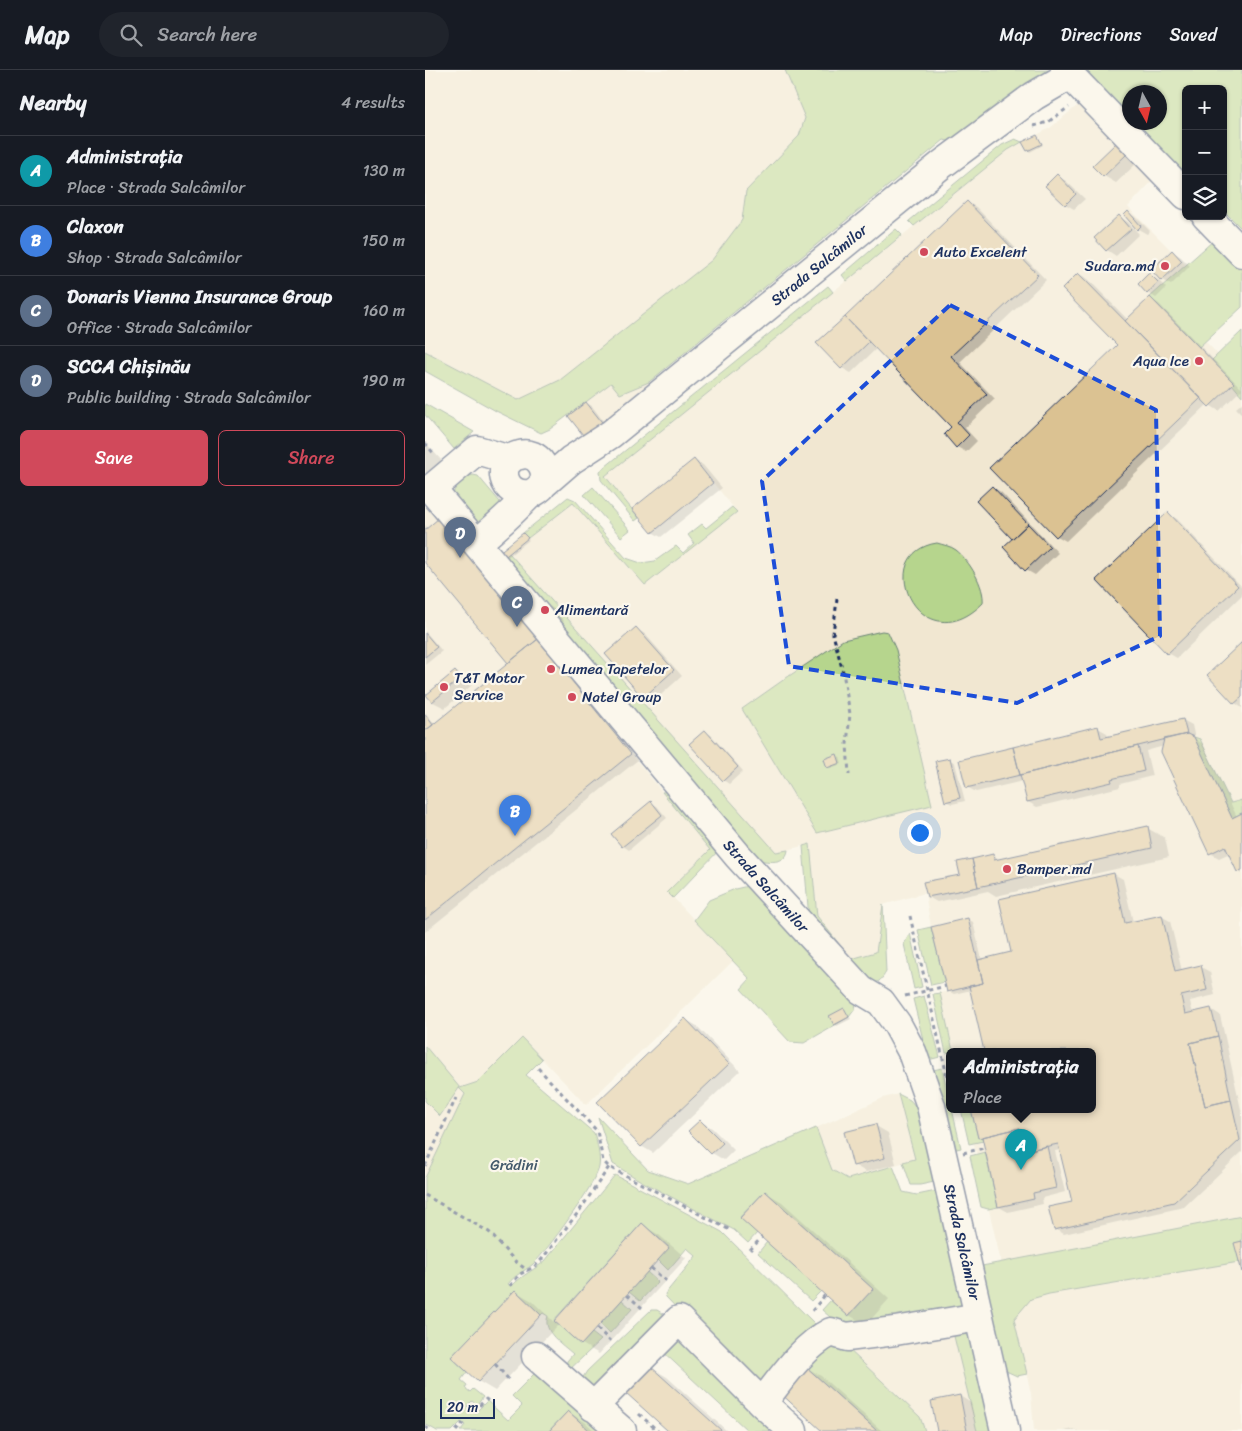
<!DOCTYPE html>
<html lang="en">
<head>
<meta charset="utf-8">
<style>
  :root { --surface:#171b24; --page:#20242c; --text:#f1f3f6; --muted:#9ea1a6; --line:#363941; --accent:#d1495b }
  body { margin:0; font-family:Sriracha,sans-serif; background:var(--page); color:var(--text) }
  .controls { position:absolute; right:15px; top:15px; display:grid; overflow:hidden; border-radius:8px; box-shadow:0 1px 4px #0004 }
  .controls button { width:45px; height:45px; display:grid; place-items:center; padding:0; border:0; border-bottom:1px solid var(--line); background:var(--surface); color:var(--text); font:25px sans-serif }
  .compass { position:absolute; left:697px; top:15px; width:45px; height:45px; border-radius:50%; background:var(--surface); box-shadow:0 1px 4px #0004; rotate:172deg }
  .scale { position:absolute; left:15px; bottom:12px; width:55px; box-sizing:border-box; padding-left:5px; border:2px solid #1b2f5e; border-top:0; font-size:14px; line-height:18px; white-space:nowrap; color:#1b2f5e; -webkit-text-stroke:4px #fbf7ec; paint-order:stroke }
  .you { position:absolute; left:494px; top:762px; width:18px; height:18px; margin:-12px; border:4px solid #fff; border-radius:50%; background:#1a73e8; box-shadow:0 0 0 8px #1a73e833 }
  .badge { display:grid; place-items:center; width:32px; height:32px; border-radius:50%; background:var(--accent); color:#fff; font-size:16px; font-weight:700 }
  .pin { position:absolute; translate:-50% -41px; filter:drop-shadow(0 1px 2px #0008) }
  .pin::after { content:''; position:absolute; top:26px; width:18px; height:15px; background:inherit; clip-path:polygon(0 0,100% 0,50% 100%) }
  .popup { position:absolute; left:521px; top:978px; width:150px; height:65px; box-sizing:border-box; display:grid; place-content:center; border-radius:8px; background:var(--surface); filter:drop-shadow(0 1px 4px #0005); font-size:16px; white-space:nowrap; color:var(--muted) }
  .popup b { font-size:19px; color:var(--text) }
  .popup::after { content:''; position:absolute; left:50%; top:100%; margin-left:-10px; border:10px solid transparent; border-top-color:var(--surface) }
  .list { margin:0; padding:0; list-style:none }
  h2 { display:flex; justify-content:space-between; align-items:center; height:65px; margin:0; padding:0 20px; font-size:21px }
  h2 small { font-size:16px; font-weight:400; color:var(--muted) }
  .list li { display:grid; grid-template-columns:32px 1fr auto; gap:15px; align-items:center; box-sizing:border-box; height:70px; padding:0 20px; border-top:1px solid var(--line) }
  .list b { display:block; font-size:19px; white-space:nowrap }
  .list p { margin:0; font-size:16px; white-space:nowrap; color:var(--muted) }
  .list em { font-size:16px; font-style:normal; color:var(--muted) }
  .actions { display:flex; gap:10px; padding:15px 20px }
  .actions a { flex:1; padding:11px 0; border:1px solid var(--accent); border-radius:8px; text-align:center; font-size:18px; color:var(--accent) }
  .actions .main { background:var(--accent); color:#fff }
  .icon { flex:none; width:28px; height:28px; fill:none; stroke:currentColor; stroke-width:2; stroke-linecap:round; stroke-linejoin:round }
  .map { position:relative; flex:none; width:817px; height:1361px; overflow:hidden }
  header { display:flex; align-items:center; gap:30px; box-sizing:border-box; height:70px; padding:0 25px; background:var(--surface); border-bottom:1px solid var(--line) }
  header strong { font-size:24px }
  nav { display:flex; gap:28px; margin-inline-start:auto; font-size:18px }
  .search { width:350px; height:45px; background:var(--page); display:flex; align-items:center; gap:12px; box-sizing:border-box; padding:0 18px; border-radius:28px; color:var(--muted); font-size:19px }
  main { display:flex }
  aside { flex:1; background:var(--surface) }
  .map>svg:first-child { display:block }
</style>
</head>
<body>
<header>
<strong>Map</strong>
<div class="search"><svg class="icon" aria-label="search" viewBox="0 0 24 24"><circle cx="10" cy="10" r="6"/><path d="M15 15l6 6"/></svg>Search here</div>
<nav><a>Map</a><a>Directions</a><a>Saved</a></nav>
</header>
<main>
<aside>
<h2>Nearby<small>4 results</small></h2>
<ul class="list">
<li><span class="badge" style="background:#0f9aa8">A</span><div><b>Administrația</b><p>Place · Strada Salcâmilor</p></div><em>130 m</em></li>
<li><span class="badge" style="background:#3f7fe0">B</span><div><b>Claxon</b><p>Shop · Strada Salcâmilor</p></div><em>150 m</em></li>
<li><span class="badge" style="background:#5c6f8a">C</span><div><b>Donaris Vienna Insurance Group</b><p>Office · Strada Salcâmilor</p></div><em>160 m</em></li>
<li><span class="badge" style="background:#5c6f8a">D</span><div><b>SCCA Chișinău</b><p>Public building · Strada Salcâmilor</p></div><em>190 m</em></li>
</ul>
<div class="actions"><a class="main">Save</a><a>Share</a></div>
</aside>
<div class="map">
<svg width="817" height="1361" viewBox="0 0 817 1361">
  <rect width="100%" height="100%" fill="#fbf7ec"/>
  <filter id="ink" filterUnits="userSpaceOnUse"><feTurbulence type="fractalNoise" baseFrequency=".02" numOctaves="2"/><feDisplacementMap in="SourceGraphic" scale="10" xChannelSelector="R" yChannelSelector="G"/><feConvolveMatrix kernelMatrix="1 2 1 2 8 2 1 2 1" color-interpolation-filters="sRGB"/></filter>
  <g filter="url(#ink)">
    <path fill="#f1e7d1" d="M0,0h529l-410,344 -119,-63z
      M658,31l72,77 -27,29 59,59 -28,26 83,88v1051h-208l-3,-37 -65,-285h126v-58h-139l-13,-58 43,-10 -15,-65 -37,9 -6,-34 -42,12 -7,47 -25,7 -34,-43 -7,-72 -34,9 -267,-300 64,-50 72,82 46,-37 46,-36 -43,-53 -62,50 -27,-33 403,-326 42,-22z
      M224,312l6,7 -68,51 -19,-24 43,-33 10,11z
      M0,432l285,348 -42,42 65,69 -147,144 -64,-67 -44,44 -18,6 79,99 -114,164z
      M473,1024l17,65 -66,20 -17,-9 -16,-42 67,-30z
      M527,1258l25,103h-52l-5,-14 -76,-72z"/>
    <path fill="#b6d58d" stroke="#688276" d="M360,0h264l-94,73 -11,-3 -295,242 -29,12 -9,-11 -61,46 -9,4 -45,-22 -71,-40v-20l93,49 42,-20 152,-120 30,-40 4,-29 53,-55 6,-18z
      M659,0h158v159l-19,-19v-121h-37v88l-52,-54 25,-1v-30h-30v26z
      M590,69l7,3 -14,8 -94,76 -5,-5 93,-76z
      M471,159l6,6 -55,46 -5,-6z
      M789,170l28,29v38l-43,40 -49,-50z
      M403,216l5,6 -228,184 34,42 -4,3 -34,-41 -1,-9z
      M817,261v65l-30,-36z
      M0,334l49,28 -20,17 -29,-34z
      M48,405l5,1 22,26 1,8 -21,14 -6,-2 -21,-28c3,-9 9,-17 20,-19z
      M168,417l37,43 -9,7 -37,-42z
      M143,427l7,3 51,58 15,5 14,-2 21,-15 7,7 11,-10 -6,-8 14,-11 4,4 26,-21 5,5 -92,73 -72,-82 -45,35 -5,-5z
      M512,473c6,2 14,3 19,7 13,10 29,37 27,53 -62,62 -114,-50 -46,-60z
      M84,483l267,299 12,-2c-2,17 -26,11 -38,8l-249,-298z
      M457,561l6,1 8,18 36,155 -115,28 -75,-124 47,-33 54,-36z
      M769,667l6,2 31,64 11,-3v13l-10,5z
      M248,721l49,56 -49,51 -6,-6 43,-42 -48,-58z
      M385,774l7,72 34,43 25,-7 7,-47 3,67c-4,7 -7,11 -15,12l-62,-65 -6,-73z
      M323,816l102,108 6,9 -1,6 -6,8 -45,26 -14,-1 -49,-53 9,-10 -56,-59 15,-20 26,-11z
      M506,857l14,55 -14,3 -13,-55z
      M485,863l12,54 -8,2 -10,-45z
      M515,923l13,58 -7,2 -13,-59z
      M499,926l16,61 -12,3 -15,-61z
      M97,968l20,21 -16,16 68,58c3,10 7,24 5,34 -2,15 -54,87 -67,98 -9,7 -16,9 -24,19l4,2c10,-11 22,-16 33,-25l70,-86 107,57 95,94 -57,69 -94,-98 -1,-3 31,-38 -9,-8 -19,22 -10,-10 11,-13 -27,-24 -88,97 27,25 11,-12 9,7 -33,31 -2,-3 1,-7 6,-7c-11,-10 -31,-22 -25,-38l-5,-3 -2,2 -26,-25 -64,67 16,15 -6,8 6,5 -2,3 5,4 3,-3 10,8 -6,8 -5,-4 -5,5 8,7 12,-12 21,19 14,-14 -10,-10 25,-25 76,60h-23l-22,-20 -19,20h-89l5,-6 -4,-3 -9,9h-15l-12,-7v-246l40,-84 -6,-6 -19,28 -15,-15v-55l35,42 18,-6z
      M517,998l8,33v8h2l9,39 -9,2 -19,-80z
      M473,1024l12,6 12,14 17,67 -19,4h-9l-8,-23 12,-3z
      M536,1039h10l7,28h4l1,4 -14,3z
      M173,1047l50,53 40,14 128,-56 16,42 16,9 45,-13 10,26 14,3 24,-5 29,124 -124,17 -24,-21 9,-10 18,16 24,-27 -108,-98 -25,26 17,16 -9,10 -14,-13 -93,-49 -28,-17z
      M560,1082l13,55 -10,2 -7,-2 -11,-51z
      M817,1146v25l-3,21 -190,32 -18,5 -17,20 13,55 -10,2 -11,-5 -24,-105z
      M342,1172l54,49 -10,10 -53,-48z
      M222,1202l11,10 -18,19 -11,-9z
      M197,1230l10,9 -22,24 -10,-9z
      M226,1240h6l8,5 -69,80 -14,-16 5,-8z
      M527,1258l22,4 22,99h-19z
      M250,1266l110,95h-37l-88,-82z
      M394,1274l25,1 76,72 5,14h-48l-73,-66z"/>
    <path fill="#0003" d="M612,66l6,9 -13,7 -2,-2z
      M692,75l12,7 9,10 -22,21 -12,-7 -10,-10z
      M632,106l9,5 19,18 -11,10 -9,-5z
      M542,132l9,5 70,73 -86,82 35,37 -30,29 12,13 -11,11 -9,-5 -5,-20 -75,-79 -26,25 -9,-5 -24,-24z
      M703,143l9,5 13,13 -3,3 -9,-5z
      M694,147l9,5 11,12 -23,22 -9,-6 -12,-12z
      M747,181l9,6 9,9 -19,19 -9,-5z
      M654,204l9,5 40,41 22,-22 9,6 83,85 -23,22 -11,-7 -142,137 -9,-5 -66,-68 128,-123z
      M724,204l9,6 8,8 -10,10 -8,-5z
      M161,333l6,3 18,24 -17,13z
      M817,333v11l-6,-6z
      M0,372l17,19 -17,14z
      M269,390l9,5 19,23 -61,49 -9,-5z
      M567,417l9,5 57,61 -23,22 -9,-5z
      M743,444l9,5 65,68v8l-65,63 -9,-5z
      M0,455l3,4 38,18 173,212 -214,173v-220l10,13 75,-61 -85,-103z
      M98,464l6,6 -25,20 -2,-1z
      M117,532l12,7 10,12 -3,3z
      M211,559l9,5 37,42 -29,26 -9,-5z
      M0,561l17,20 -17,14z
      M817,574v64l-7,-5z
      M31,602l12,7 4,6 -27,23 -12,-6 -5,-7z
      M758,650l9,5 3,14 8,5 34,73 5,-3v60l-4,-2 -8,-19 -11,5 -9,-5 -46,-107 -18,5 6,25 -32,8v3l-83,20 -9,-5 -5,-21 -47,11 -9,-5 131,-59 9,5 1,5z
      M280,662l6,3 32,36 -14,13 -6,-4z
      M412,686l3,1 2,7 -12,4 -2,-1z
      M524,689l6,4 10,38 -13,3 -6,-3z
      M226,733l6,3 10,12 -38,32 -6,-4 -10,-12z
      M722,758l18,10 4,19 -173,39 -8,-5 -51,11 -9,-5 64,-42 9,5z
      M689,804l9,5 10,43 28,-6 9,5 12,50 19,-4 9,5 5,23 -25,6 3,13 18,-5 9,6 22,99v38l-58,55 -120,27 -9,-5 18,-26 -12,-53 -6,1 10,41 -23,6 1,6 -35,8 -9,-5 -16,-68 -4,-2 -7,-28h120v-58h-106l-15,-61 -17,4 -6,-3 20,-72 5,3 9,38 31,-7z
      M419,940l7,9 -14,7 -2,-2z
      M260,949l12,7 43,45 -87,82 -12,-7z
      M275,1051l12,7 22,22 -10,10 -12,-7 -22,-22z
      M451,1056l12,7 8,31 -30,8 -12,-7z
      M340,1122l17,10 107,97 -23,26 -17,-10 -107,-98z
      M217,1155l17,10 27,23 -87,96 -17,-10 -23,-20 -64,67 -17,-10 37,-90 17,10 22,21z
      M379,1296l17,10 61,55h-58z
      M225,1297l17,10 60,54h-57z
      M535,1326l11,7 6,28h-39z
      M143,1342l17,10 10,9h-44z
      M649,1359l4,2h-15z"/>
    <path fill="#dbc292" stroke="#1b2f5e" d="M612,65l5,9 -15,7 -5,-9z
      M691,73l11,11 -24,23 -11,-11z
      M632,104l19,20 -11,11 -20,-19z
      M542,131l71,74 -87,81 36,38 -30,28 12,13 -13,13 -12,-14 7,-7 -106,-110z
      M703,141l13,15 -4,4 -13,-15z
      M694,145l12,14 -25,22 -12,-13z
      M747,180l10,11 -21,20 -10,-11z
      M653,203l123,125 -145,139 -67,-69 128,-123 -55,-56z
      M724,203l9,9 -11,12 -9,-10z
      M725,227l84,86 -25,24 -84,-86z
      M420,247l24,25 -28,27 -25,-26z
      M161,332l19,24 -18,14 -19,-24z
      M269,389l19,24 -61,50 -20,-24z
      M567,416l36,38 -16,15 -36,-38z
      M743,442l70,74 -71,68 -71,-74z
      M14,448l99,121 -30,24 -83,-100v-33z
      M603,454l22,23 -25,24 -22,-24z
      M98,463l5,5 -27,22 -4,-6z
      M211,557l38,43 -31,28 -38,-44z
      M0,563l12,14 -12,10z
      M113,569l93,115 -206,166v-189z
      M817,572v55l-8,7 -27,-29z
      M30,601l6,7 -29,24 -6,-7z
      M0,644l8,11 -8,6z
      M758,649l4,15 -167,41 -7,-28 85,-21 3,12z
      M280,660l33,37 -15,14 -34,-37z
      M762,664l7,3 38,81 10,-5v57l-5,2 -12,-26 -16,8 -48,-102 3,-13z
      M713,676l6,25 -33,8 1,3 -85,20 -7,-27z
      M588,677l7,28 -54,13 -7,-28z
      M412,684l3,9 -13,5 -3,-9z
      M525,688l10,40 -15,4 -10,-41z
      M226,731l11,14 -40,32 -11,-13z
      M723,756l4,22 -174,39 -6,-28 21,-5 1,6z
      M547,789l6,28 -51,10 -4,-15 37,-7 -3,-13z
      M689,803l11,50 37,-8 13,56 26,-6 6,25 -26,6 4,18 26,-6 7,28 -28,7 15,63 26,-6 9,40 -66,62 -120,28 -6,-23 24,-5 -14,-58 -33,7 -5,-23 -42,10 -7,-29h121v-58h-108l-15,-65 14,-3 -5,-23 33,-8 -12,-53z
      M543,848l15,65 -36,9 -16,-65z
      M419,938l5,9 -15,8 -5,-9z
      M260,948l44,46 -88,83 -44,-45z
      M793,966l13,64 -26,6 -15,-63z
      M275,1050l23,23 -12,11 -23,-23z
      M451,1054l9,34 -32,8 -9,-34z
      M595,1058l5,23 22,-5 9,42 -23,5 1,6 -36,8 -16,-70z
      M340,1121l108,98 -25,27 -108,-98z
      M217,1153l27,25 -88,97 -27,-24z
      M817,1171v31l-8,-29z
      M90,1220l26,25 -63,67 -27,-25z
      M224,1295l73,66h-54l-43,-39z
      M379,1295l73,66h-55l-43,-39z
      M535,1325l7,36h-30l-6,-30z
      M143,1341l22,20h-41z"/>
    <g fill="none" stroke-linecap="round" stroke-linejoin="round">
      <defs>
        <path id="minor" d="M640,0l121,125
          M781,146l36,37
          M85,390l-33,-10 -46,39 307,367 123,134 20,12 16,22 15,28 19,54 74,325
          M116,416l30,-26 40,-26 330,-269 93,-69 36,-21
          M52,473c18,-15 35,-30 51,-47 4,-3 9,-5 13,-9 11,-15 -3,-37 -21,-32 -26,5 -19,43 11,39
          M111,1286l86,75
          M337,1333c20,-25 40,-56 69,-71l16,5 48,-6 84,-14
          M168,1337l86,-87 83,83 31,28"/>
      </defs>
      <use href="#minor" stroke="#1b2f5e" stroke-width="31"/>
      <path stroke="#1b2f5e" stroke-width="3" stroke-dasharray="4 4" stroke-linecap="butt" d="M609,56l14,-4 21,-15
        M0,373l10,12
        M412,529l-4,35 10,38 7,42 -3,30 2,31
        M485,846l38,164
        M480,926l41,-10
        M113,998l59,63 6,30 6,6 121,63
        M538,1083l21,-5
        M0,1096l31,-68
        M0,1125l64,37 26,29 13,10
        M325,1180l12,-13
        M226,1198l15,13
        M85,1216l10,-12 14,-7 8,-8 38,-49 29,-43
        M202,1225l15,13
        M387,1241l13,-16
        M172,1258l13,13
        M70,1294l16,18
        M43,1337l4,-4 5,5 9,-9 4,4
        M214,1344l19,17
        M0,1357l7,4
        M31,1361l7,-8"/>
      <use href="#minor" stroke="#fbf7ec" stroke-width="28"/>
    </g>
  </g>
  <path d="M0 0H817V1361H0ZM525,235l206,105 4,226 -143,67 -228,-37 -27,-185z" fill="#fbf7ec" fill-opacity=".55" fill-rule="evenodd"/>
  <path fill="none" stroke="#1d4ed8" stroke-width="4" stroke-dasharray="10 6" stroke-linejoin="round" d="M525,235l206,105 4,226 -143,67 -228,-37 -27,-185z"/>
  <g fill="#d1495b" stroke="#fbf7ec" stroke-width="2">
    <circle cx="499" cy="182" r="5"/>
    <circle cx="740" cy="196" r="5"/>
    <circle cx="774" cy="291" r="5"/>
    <circle cx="120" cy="540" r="5"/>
    <circle cx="126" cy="599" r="5"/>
    <circle cx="19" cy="617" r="5"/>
    <circle cx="147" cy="627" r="5"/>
    <circle cx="582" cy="799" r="5"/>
  </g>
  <g text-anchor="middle" stroke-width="4.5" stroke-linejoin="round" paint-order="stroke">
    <g font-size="15" fill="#1b2f5e" stroke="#fbf7ec" text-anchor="start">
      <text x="509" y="187">Auto Excelent</text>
      <text x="730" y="201" text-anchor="end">Sudara.md</text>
      <text x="764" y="296" text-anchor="end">Aqua Ice</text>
      <text x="130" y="545">Alimentară</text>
      <text x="136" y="604">Lumea Tapetelor</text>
      <text x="29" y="613">T&amp;T Motor<tspan x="29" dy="17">Service</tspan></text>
      <text x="157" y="632">Natel Group</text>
      <text x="592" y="804">Bamper.md</text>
    </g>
    <g font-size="15" fill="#1b2f5e" stroke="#fbf7ec">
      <text transform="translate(394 195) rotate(-39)" y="5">Strada Salcâmilor</text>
      <text transform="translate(341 816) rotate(48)" y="5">Strada Salcâmilor</text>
      <text transform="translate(537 1172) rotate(77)" y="5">Strada Salcâmilor</text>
    </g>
    <g font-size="15" fill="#42586a" stroke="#fbf7ec">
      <text x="89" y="1100">Grădini</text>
    </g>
  </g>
</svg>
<div class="controls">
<button>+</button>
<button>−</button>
<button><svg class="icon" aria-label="layers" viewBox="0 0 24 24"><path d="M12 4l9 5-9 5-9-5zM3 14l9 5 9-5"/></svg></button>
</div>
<svg class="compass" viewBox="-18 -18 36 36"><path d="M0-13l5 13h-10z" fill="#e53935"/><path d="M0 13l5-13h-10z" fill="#9ea1a6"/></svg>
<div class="scale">20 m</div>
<div class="you"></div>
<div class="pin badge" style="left:596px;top:1100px;background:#0f9aa8">A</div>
<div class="popup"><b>Administrația</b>Place</div>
<div class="pin badge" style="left:90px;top:766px;background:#3f7fe0">B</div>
<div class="pin badge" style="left:92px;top:557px;background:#5c6f8a">C</div>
<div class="pin badge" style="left:35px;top:488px;background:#5c6f8a">D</div>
</div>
</main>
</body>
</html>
